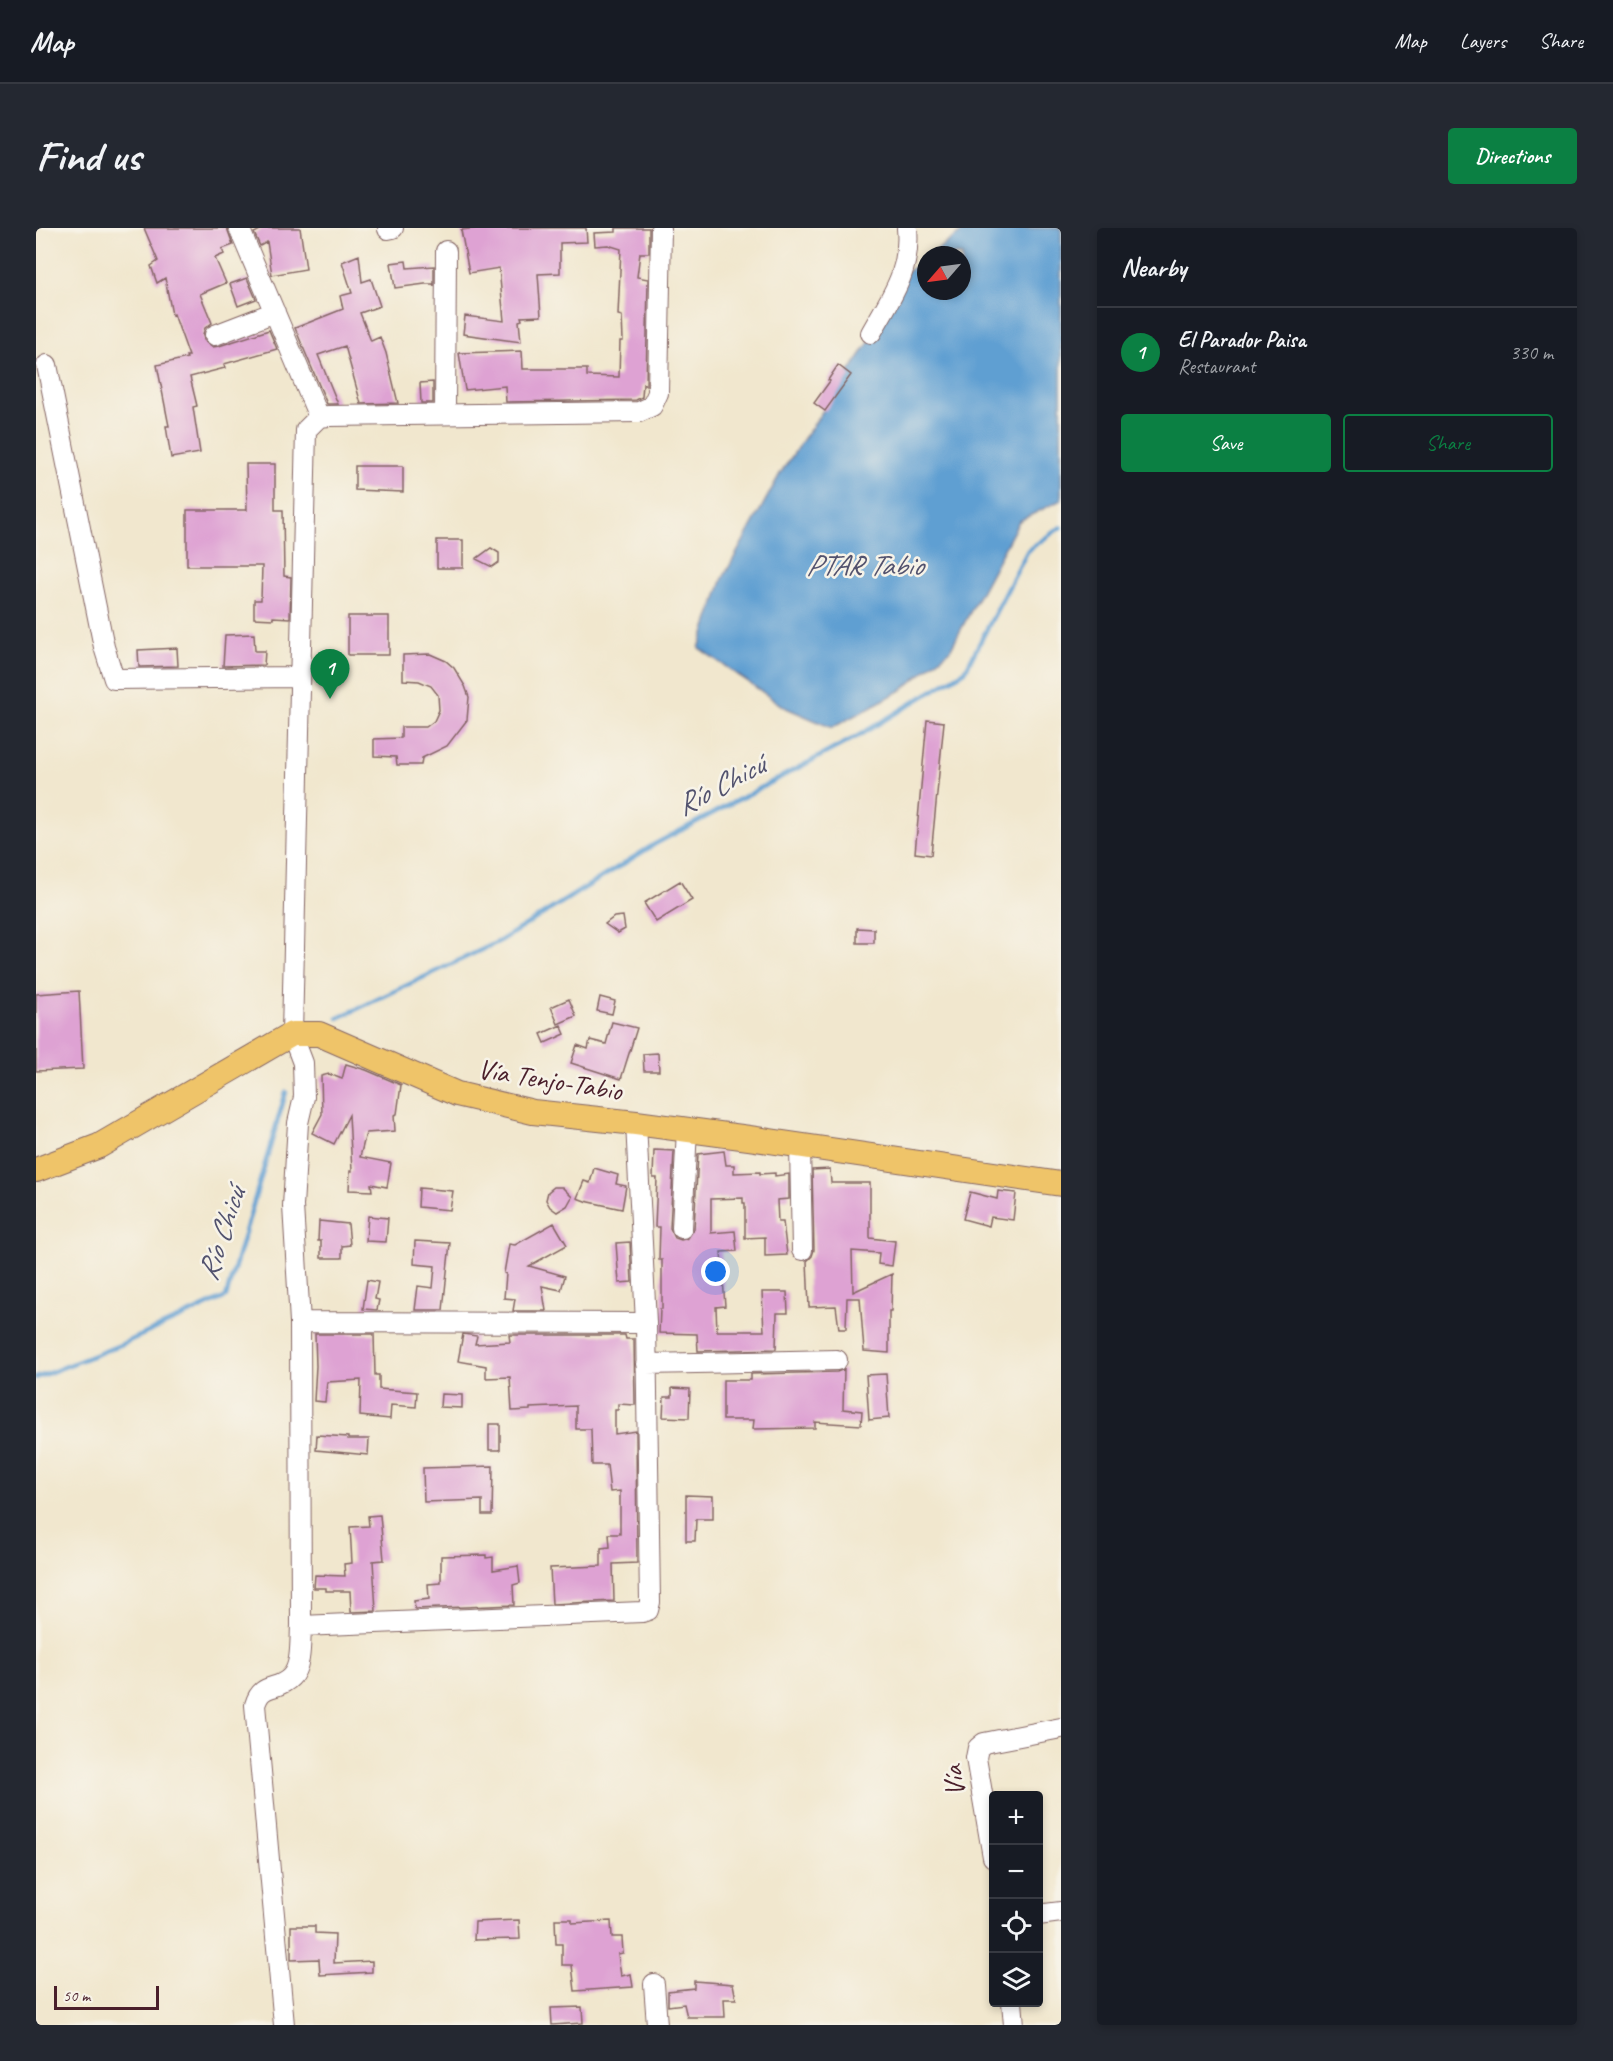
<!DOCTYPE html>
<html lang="en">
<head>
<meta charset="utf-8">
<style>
  :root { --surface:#171b24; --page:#242831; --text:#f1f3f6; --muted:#9ea1a6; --line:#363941; --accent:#0b8043 }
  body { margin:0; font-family:Caveat,sans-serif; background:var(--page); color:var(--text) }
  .controls { position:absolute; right:18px; bottom:18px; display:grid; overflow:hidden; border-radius:6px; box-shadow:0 3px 9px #0003 }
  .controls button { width:54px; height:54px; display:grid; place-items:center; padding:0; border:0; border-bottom:2px solid var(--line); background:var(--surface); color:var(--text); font:30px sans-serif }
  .compass { position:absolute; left:881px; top:18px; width:54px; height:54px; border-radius:50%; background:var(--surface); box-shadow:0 3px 9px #0003; rotate:242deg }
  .scale { position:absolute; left:18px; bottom:15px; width:105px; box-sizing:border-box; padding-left:6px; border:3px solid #4a1f2b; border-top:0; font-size:16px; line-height:21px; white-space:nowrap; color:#4a1f2b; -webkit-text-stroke:4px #f7f3e8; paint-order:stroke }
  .you { position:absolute; left:680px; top:1044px; width:21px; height:21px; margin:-15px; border:4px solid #fff; border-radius:50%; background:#1a73e8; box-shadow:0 0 0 9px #1a73e833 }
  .badge { display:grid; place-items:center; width:39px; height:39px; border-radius:50%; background:var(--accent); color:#fff; font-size:20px; font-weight:700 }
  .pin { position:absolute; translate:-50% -50px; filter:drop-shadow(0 2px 3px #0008) }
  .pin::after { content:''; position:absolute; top:32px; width:21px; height:18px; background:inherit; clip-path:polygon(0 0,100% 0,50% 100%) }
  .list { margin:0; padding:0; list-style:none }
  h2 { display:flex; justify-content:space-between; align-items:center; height:78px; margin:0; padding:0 24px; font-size:26px }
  h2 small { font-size:20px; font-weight:400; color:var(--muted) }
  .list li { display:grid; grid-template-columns:39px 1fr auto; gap:18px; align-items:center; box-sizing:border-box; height:90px; padding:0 24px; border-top:2px solid var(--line) }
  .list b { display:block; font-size:22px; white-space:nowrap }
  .list p { margin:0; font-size:20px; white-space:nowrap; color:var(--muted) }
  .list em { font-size:20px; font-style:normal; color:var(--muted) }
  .actions { display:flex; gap:12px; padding:18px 24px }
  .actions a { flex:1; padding:14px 0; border:2px solid var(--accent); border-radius:6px; text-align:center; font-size:21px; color:var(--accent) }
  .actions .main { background:var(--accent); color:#fff }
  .icon { flex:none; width:33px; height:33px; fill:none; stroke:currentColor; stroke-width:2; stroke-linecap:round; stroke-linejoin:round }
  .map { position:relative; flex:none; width:1025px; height:1797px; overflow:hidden; border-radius:6px }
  header { display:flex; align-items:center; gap:36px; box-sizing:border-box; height:84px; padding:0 30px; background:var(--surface); border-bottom:2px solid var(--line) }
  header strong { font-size:28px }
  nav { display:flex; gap:33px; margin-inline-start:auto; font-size:21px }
  .intro { display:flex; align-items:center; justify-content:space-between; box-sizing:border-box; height:144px; padding:0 36px }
  h1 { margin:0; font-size:42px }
  .button { padding:15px 27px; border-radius:6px; background:var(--accent); color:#fff; font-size:21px; font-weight:700 }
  main { display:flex; gap:36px; padding:0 36px }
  aside { flex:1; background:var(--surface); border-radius:6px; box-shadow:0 3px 9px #0003 }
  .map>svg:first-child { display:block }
</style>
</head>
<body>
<header>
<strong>Map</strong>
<nav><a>Map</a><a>Layers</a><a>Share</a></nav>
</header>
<div class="intro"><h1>Find us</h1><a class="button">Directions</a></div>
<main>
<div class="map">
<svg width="1025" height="1797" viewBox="0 0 1025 1797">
  <rect width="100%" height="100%" fill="#f7f3e8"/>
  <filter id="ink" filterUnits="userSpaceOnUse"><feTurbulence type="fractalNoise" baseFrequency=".0167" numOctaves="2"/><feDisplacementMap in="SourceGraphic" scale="12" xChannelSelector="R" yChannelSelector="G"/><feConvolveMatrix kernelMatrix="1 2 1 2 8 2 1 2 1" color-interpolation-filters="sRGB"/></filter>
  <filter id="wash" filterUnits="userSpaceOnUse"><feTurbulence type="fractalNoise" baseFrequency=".008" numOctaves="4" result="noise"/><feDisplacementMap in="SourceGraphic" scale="24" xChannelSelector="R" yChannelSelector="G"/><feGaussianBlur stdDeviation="1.35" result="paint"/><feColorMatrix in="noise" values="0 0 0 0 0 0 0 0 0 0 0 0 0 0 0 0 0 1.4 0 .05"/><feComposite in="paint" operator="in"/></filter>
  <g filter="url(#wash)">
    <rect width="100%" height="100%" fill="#f1e7ce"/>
    <path fill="#5f9fd2" stroke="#545f7e" stroke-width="1.5" d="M931,0h94v272l-42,21 -69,129 -48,40 -70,38 -48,-21 -85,-59 24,-70 57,-104 88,-130 38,-71 20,-15v33h36v-36h-32z"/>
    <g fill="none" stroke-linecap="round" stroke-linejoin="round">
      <path stroke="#5f9fd2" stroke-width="4.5" d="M302,790l162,-77 155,-97 203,-108 107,-65 63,-121 33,-23
        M0,1150l84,-33 106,-48 60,-205"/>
    </g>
    <g id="blocks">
      <path fill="#dea2d3" d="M108,0h83l6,17 -11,4 2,5 -9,4 11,25 -26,11 12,29 -7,5 -2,6 1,6 9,7 6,-1 50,-16 8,19 -53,15 1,4 -35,9 7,29 -4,1 7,46 -29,5 -5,-32h3l-12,-61 30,-7 -1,-2h3l-15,-42 -2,1 -7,-37 -8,5 -6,-17 7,-5z
        M228,0h36l6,41 -34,6 -5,-33 -7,4 -6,-13z
        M442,0h108l1,14 -27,1v30l-22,1 3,42 -20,1 1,3 -3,1 2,21 -58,-8 2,-18 39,5 -5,-53 -30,5 -8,-43z
        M580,0h33v25h-9l-3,24 11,2 -2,107 -3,-2 -1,13 -6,3 -130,2 -1,-16 -40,4 -6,-37 63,-2 1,18h64v7l32,1 1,-36h3l-1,-25 -4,-1 3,-66 -13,-4 -13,1 -1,-13 22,-1z
        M323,27l3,27 9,-3 9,27 -20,7 11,28 9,-4 6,16 12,50 -37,1 -16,-58 -27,9 20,49h-11l-32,-76 48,-19 -3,-13 12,-3 -10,-31z
        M370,33l1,7 27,-2v20l-1,-2h-8l-30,4 -4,-25z
        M211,50l9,21 -18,7 -8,-22z
        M802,137l13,10 -26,36 -11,-8 16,-22 -2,-1z
        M397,154v21h-12l-1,-20z
        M210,236h29v46h8l1,66 7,1 -1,41 -17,-1v2l-19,-1v-18h7l1,-34h-75v-56h60z
        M319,238h48v26l-48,-2z
        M401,312h26v28h-26z
        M455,320l8,5v9l-7,5 -16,-8z
        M312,388h41v39h-41z
        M218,406l1,17h10l-1,14 -41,1 2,-31z
        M141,420l1,18 -39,1 -1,-17z
        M394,426l16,7 8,7 11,18 4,11 -2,23 -20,26 -25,12 -1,7h-24l-1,-8 -22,-1v-17l27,-1v-11h25l8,-6 5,-11 -1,-15 -7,-9 -12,-5 -16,-1v-25z
        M891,492l17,2 -13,133 -16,-2z
        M644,653l12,19 -36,22 -12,-19z
        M587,688l2,13 -7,4 -13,-9 9,-7z
        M821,700l17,1v14h-17z
        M43,763l4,78 -47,2v-77z
        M564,769l15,4 -3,13 -15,-3z
        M533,771l7,17 -18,8 -7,-17z
        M576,794l25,6 -16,51 -50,-16 6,-18 11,4 2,-9 16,4z
        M525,797l4,9 -20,9 -4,-9z
        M622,825l1,18h-15l-1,-17z
        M310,836l20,6 35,15 -4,29 -3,1 1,16 -29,2 -6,24 31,6 -4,24 -16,-3 1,7 -23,-1 1,-19h2l-3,-56 -15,29 -22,-11 10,-19 -1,-38 8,-2 13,5z
        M618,922l20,1 -4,77 5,10 6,2 7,-2 6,-9 4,-75 26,-3 2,14h8v8l26,-1v2l15,-1v3l14,-2v25l-12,1 1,22h5l4,33 -22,1v-19l-20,1v-35h-2v-5l-32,1v34l24,-2 2,20 -16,1 4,54 -9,1 1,24h47l-2,-39h25l1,21h-11l-1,36 -78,2 -1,-17 -38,-1 1,-24h2v-49h-3l1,-33h-5l2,-49h-4z
        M558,940l24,7 -2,9 10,2 -4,23 -37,-8 -8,-3 7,-17 6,2z
        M794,941l1,14h39v55l25,3 -3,25 -14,-2 1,-11 -27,-2 1,41 39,-18 -1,37h-2v42l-25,-2 -4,-53h-13l-1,31h-7l-3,-23 -27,1 -2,-46 5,-5 2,-6 -2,-80z
        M518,959h8l10,10 -5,9 -10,6 -7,-5 -4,-7 2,-8z
        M383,960l34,3 -3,19 -32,-3z
        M962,963l18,2 -3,27 -22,-3 -2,9 -26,-7 7,-27 27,7z
        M332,988l20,2 -2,24 -20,-1z
        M283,993l29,3 2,21 -8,1v12h-21v-17h-3z
        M518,995l13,22 -38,21 36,10 -4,14 -19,-4 4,25h-33l2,-12 -11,-1 2,-24 -2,-1 5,-29 6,1z
        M379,1013l35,2 -7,67h-28l3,-24 15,2 2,-22 -21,-2z
        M594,1014l2,40 -13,1 -3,-40z
        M331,1052l11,2 -3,17 4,1 -2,10 -14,-1z
        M279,1106h59l1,41h4v14l38,3 -1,15 -25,-2 -1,14 -30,-3 1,-36 -34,2 -2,20 -11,-1 2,-35z
        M427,1106l14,2 -2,8 35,-2 -1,-7h116l1,4h8l1,66 -17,-1v6h-3v24l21,-3 1,132 -24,1 1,37 -62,3 -2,-36 51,-2v-18l9,-1 -1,-13h11v-43l-10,1 -3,-27h-15l-1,-36h-15v-23l-46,2v2l-18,1 -2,-34 -24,1v-12l-28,-5z
        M808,1141l-1,40 19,2 -1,14 -46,-3v6l-62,1 1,-9h-31v-40h28v-6l86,-2z
        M850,1146l3,44 -20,2 -3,-45z
        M636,1160l18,1 -1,29 -26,-1 1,-20h8z
        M405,1166l21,1v13l-22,-1z
        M453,1196h11v26h-11z
        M281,1207l31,2v2h21l-1,16 -52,-5z
        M457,1238l-1,49h-10v-15l-58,2 -1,-34z
        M650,1267l27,1v23h-17l-1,22h-9z
        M344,1287l4,45 -11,1 3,50 -25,1 -1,-21h-24v-3h-12l1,-13 30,1 -1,-12 8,-1 -2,-36 19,-1 -1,-10z
        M450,1327v3l7,-1v13l25,-4 2,17 -7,2 1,20 -99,4 -1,-8 15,-2 -1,-15 13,-1v-27z
        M519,1691h17v4l39,-2 1,16h10l1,16 -5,1 3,22 10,-2 2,13 -58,4 -3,-26h-10v-21h-6z
        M483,1692l1,19 -46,1 1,-18z
        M255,1698h24v7l20,1 -1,29 38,-2v11l-52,3 -1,-16 -28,1z
        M658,1753l39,3 3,15h-12l1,18h-38l-3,-13 -16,2v-15l26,-3z
        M546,1779l1,16 -31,2 -1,-17z"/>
    </g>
  </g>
  <g filter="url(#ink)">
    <use href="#blocks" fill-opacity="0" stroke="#846564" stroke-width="1.5"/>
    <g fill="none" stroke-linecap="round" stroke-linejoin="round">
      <defs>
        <path id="minor" d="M203,0l80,189
          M352,1l5,-1
          M835,105c20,-36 40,-61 36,-105
          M179,107l60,-23
          M11,137l57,282 10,32 186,-2
          M409,186l1,-163
          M764,918l2,104
          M646,1000l5,-99
          M264,1094l346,1
          M610,1136l191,-4
          M265,1398l341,-14 6,-2 2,-8 -4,-279 -10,-200
          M957,1629l-17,-99 2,-10 6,-5 77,-15
          M1002,1687l23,-3
          M618,1756l3,41
          M976,1774l2,23
          M248,1797l-29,-320c7,-24 22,-13 36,-28 11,-11 9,-36 10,-51l-1,-304 -7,-116 5,-83 6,-26 -1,-34 -11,-29 14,-604 13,-13 10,-1 310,-4 13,-6 6,-13 3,-165"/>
        <path id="major" d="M0,942l63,-24 193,-112h27l138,60 76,18 103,11 113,15 312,46"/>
      </defs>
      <use href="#minor" stroke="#846564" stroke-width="22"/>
      <use href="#major" stroke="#846564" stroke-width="26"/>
      <use href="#minor" stroke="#fff" stroke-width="20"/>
      <use href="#major" stroke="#efc469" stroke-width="24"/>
    </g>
  </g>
  <g text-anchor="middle" stroke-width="5" stroke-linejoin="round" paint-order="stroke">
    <g font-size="28" fill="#4a1f2b" stroke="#f7f3e8">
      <text transform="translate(514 851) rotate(9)" y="10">Vía Tenjo-Tabio</text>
      <text transform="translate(917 1553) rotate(-97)" y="10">Vía</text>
    </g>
    <g font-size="30" font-style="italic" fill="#52526e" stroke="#f7f3e8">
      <text x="828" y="347">PTAR Tabio</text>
      <text transform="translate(684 557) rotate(-28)" y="10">Río Chicú</text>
      <text transform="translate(185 1006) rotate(-72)" y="10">Río Chicú</text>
    </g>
  </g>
</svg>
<div class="controls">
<button>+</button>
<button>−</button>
<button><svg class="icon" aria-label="locate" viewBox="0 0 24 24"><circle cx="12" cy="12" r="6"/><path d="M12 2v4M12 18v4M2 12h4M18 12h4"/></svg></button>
<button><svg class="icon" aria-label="layers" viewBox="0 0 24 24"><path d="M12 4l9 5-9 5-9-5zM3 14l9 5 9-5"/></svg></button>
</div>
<svg class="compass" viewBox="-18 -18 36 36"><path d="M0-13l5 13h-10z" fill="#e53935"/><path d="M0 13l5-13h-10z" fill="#9ea1a6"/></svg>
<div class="scale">50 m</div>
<div class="you"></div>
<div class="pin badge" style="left:294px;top:471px">1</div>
</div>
<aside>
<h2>Nearby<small></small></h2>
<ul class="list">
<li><span class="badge">1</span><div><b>El Parador Paisa</b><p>Restaurant</p></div><em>330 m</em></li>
</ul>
<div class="actions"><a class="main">Save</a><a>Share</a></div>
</aside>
</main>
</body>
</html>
